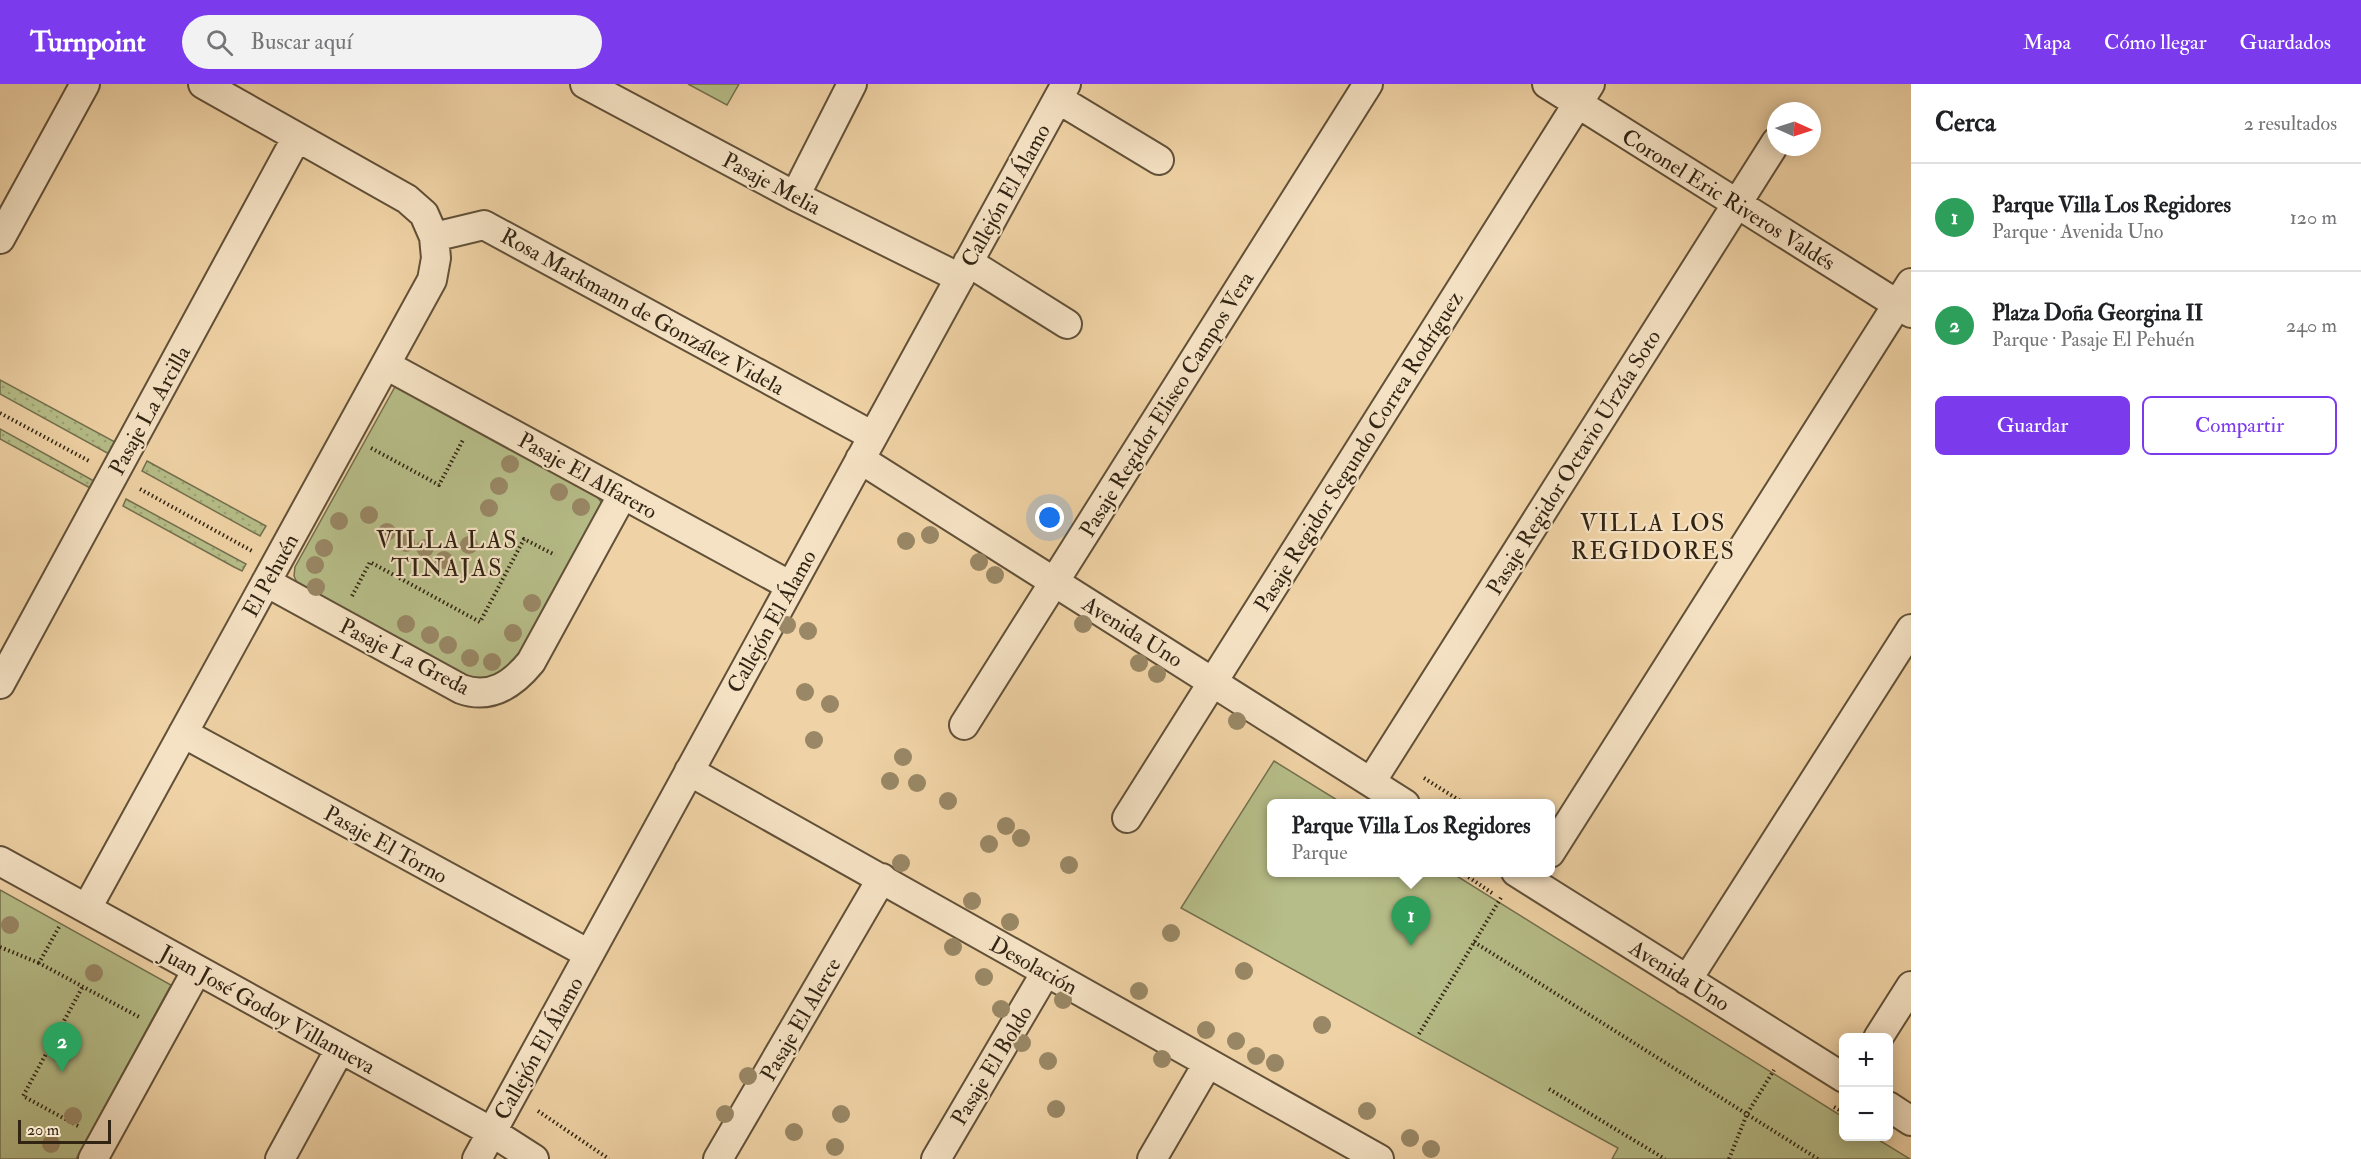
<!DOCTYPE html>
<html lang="es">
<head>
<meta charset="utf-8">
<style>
  :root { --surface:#fff; --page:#f2f2f2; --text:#202124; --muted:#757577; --line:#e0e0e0; --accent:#7c3aed }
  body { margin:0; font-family:"IM FELL Double Pica",serif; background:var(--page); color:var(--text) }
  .controls { position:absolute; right:18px; bottom:18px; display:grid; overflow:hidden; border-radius:9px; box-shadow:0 3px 15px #0003 }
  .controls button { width:54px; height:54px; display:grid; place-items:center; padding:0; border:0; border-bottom:2px solid var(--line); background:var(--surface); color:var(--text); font:30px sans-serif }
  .compass { position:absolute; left:1767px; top:18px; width:54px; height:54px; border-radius:50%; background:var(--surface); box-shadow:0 3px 15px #0003; rotate:93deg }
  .scale { position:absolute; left:18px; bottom:15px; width:93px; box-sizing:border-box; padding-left:6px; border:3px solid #322413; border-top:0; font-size:16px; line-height:21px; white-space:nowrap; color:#322413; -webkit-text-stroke:4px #f5e2c4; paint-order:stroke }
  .you { position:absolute; left:1050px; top:434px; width:21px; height:21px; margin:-15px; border:4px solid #fff; border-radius:50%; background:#1a73e8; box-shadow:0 0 0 9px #1a73e833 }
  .badge { display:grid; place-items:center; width:39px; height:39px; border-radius:50%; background:var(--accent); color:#fff; font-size:20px; font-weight:700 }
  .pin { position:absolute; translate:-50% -50px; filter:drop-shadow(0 2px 3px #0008) }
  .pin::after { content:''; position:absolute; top:32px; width:21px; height:18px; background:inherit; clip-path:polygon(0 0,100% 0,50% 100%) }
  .popup { position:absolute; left:1267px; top:715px; width:288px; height:78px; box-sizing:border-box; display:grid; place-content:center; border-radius:9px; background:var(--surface); filter:drop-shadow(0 2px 4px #0005); font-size:20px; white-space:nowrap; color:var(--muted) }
  .popup b { font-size:22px; color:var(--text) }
  .popup::after { content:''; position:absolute; left:50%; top:100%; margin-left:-12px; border:12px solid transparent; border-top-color:var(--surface) }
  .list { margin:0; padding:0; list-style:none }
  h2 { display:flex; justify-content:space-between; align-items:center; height:78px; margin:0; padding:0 24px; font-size:26px }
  h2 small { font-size:20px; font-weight:400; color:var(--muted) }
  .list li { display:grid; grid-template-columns:39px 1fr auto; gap:18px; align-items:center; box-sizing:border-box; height:108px; padding:0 24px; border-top:2px solid var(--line) }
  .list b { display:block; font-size:22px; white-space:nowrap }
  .list p { margin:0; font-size:20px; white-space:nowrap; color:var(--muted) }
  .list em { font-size:20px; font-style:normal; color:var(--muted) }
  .actions { display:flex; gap:12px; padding:18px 24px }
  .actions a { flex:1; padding:14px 0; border:2px solid var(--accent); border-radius:9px; text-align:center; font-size:21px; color:var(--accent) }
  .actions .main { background:var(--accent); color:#fff }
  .icon { flex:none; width:33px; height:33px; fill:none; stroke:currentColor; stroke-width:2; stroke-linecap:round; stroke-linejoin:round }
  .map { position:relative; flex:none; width:1911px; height:1075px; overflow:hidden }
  header { display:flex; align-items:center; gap:36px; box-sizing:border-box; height:84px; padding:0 30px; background:var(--accent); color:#fff }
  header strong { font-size:28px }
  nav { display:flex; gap:33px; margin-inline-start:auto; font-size:21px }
  .search { width:420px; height:54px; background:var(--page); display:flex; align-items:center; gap:15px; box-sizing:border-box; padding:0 21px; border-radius:33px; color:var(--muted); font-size:22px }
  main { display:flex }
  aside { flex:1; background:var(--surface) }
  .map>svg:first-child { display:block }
</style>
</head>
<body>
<header>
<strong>Turnpoint</strong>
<div class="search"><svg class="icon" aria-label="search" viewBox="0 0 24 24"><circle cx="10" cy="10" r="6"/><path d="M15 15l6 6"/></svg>Buscar aquí</div>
<nav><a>Mapa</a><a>Cómo llegar</a><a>Guardados</a></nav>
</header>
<main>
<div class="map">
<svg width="1911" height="1075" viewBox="0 0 1911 1075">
  <defs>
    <pattern id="grass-dots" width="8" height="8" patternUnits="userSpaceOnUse" patternTransform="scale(1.5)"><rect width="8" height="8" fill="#b6bd88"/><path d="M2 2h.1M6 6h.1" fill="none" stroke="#9da274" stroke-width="1.8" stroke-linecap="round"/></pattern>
  </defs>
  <rect width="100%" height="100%" fill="#efd2a5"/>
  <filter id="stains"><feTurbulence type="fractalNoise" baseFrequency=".00333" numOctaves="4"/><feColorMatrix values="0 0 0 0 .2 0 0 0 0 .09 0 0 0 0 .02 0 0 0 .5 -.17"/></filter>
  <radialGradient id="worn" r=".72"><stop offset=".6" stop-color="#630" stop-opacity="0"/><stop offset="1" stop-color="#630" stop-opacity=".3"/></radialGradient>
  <path fill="url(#grass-dots)" stroke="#74704e" stroke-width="1.5" d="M0,296l115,62 -6,12 -109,-60z
    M0,345l94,52 -4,7 -90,-49z
    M147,377l119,65 -6,10 -118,-65z
    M126,415l120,65 -4,7 -8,-4 -111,-61z"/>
  <path fill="#b6bd88" stroke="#74704e" stroke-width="1.5" d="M688,0h51l-12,21z
    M396,301l197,105 10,15 -90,167 -45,11 -170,-98 -4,-9 1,-9z
    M1274,677l68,42 -70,1v68l180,1 391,244 1,19 30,1 36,22h-298l6,-11 -437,-240z
    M0,806l171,95 -95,174h-76z"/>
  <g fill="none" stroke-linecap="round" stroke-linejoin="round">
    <defs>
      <path id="minor" d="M203,0l204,115 17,15 10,23 50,-12 389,211
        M585,0l210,112 165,82
        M1547,0l364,229
        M1058,15l101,61
        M795,112l57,-112
        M0,155l85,-155
        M968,178l99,62
        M386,281l405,221
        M860,375l545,345
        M266,498l195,107c30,11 52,-5 70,-27l92,-168
        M0,600l297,-547
        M964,641l404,-641
        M183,649l406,221
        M689,687l690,388
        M1371,698l405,-640
        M1127,734l463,-734
        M1550,769l361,-570
        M0,777l492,271 42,27
        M1516,788l328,206
        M87,824l345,-628 4,-22 -2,-21
        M1687,896l224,-351
        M1878,954l33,-52
        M1888,1022l23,15
        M93,1075l104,-189
        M280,1075l60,-110
        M477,1075l589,-1075
        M718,1075l164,-281
        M936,1075l110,-187
        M1152,1075l56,-96"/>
    </defs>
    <use href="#minor" stroke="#615038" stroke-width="32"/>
    <path stroke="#322413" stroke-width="4" stroke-dasharray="1.5 3" stroke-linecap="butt" d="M0,329l89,48
      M371,364l68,37 24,-45
      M140,405l112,62
      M352,512l18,-34 110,60 44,-83 31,16
      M1424,694l41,26
      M1461,788l31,21
      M59,843l-20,36 100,54
      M1474,858l344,217
      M0,863l39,16
      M1419,950l83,-138
      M1549,1005l116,70
      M1834,1023l10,6
      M538,1027l71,48
      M78,1042l-55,-30 60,-110
      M1729,1075l18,-45 27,-44"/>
    <use href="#minor" stroke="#f5e2c4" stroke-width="28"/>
  </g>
  <g fill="#998765">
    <circle cx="510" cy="380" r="9"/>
    <circle cx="499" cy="402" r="9"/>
    <circle cx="559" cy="408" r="9"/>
    <circle cx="581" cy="423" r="9"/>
    <circle cx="489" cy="424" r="9"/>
    <circle cx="369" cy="431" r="9"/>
    <circle cx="339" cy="437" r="9"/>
    <circle cx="387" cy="448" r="9"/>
    <circle cx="930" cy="451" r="9"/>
    <circle cx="906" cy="457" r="9"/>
    <circle cx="406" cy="459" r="9"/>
    <circle cx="469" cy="461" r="9"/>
    <circle cx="324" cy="464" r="9"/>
    <circle cx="425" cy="464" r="9"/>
    <circle cx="444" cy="476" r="9"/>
    <circle cx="979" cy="478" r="9"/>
    <circle cx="315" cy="481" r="9"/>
    <circle cx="995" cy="491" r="9"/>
    <circle cx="316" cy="503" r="9"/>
    <circle cx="532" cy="519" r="9"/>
    <circle cx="406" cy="540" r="9"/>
    <circle cx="1083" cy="540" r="9"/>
    <circle cx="787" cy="541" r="9"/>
    <circle cx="808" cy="547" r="9"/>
    <circle cx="513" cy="549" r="9"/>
    <circle cx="430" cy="551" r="9"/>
    <circle cx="448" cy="561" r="9"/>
    <circle cx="470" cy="574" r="9"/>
    <circle cx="492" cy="578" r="9"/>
    <circle cx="1139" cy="579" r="9"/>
    <circle cx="1157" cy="590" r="9"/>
    <circle cx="805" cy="608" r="9"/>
    <circle cx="830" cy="620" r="9"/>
    <circle cx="1237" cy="637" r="9"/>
    <circle cx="814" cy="656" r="9"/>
    <circle cx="903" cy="673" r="9"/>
    <circle cx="890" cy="697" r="9"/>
    <circle cx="917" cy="699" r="9"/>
    <circle cx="948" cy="717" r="9"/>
    <circle cx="1006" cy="742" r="9"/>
    <circle cx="1021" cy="754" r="9"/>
    <circle cx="989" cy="760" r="9"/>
    <circle cx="901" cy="779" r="9"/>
    <circle cx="1069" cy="781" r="9"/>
    <circle cx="972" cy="817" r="9"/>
    <circle cx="1010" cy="838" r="9"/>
    <circle cx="10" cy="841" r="9"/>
    <circle cx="1171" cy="849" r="9"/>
    <circle cx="953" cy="863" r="9"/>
    <circle cx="1244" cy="887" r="9"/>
    <circle cx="94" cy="889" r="9"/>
    <circle cx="984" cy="893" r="9"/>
    <circle cx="1139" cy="907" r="9"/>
    <circle cx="1063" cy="916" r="9"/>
    <circle cx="1001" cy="925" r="9"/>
    <circle cx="1322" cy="941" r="9"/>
    <circle cx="1206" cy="946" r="9"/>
    <circle cx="1236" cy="957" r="9"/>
    <circle cx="1022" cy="959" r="9"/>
    <circle cx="1256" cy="972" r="9"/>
    <circle cx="1162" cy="975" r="9"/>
    <circle cx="1048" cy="977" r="9"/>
    <circle cx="1275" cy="979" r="9"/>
    <circle cx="748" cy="992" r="9"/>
    <circle cx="1056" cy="1025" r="9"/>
    <circle cx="1367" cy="1027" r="9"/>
    <circle cx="725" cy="1030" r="9"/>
    <circle cx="841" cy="1030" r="9"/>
    <circle cx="73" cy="1032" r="9"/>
    <circle cx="794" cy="1048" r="9"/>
    <circle cx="1410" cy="1054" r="9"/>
    <circle cx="51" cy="1060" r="9"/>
    <circle cx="835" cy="1063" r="9"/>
    <circle cx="1431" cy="1065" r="9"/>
  </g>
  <g text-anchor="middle" stroke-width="4.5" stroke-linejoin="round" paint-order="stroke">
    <g font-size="22" fill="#322413" stroke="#f5e2c4">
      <text transform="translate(772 99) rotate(28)" y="8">Pasaje Melia</text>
      <text transform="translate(1005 111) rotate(-61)" y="8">Callejón El Álamo</text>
      <text transform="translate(1729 115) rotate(32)" y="8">Coronel Eric Riveros Valdés</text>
      <text transform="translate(643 227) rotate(29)" y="8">Rosa Markmann de González Videla</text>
      <text transform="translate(1166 320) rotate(-58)" y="8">Pasaje Regidor Eliseo Campos Vera</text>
      <text transform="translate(149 326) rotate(-61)" y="8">Pasaje La Arcilla</text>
      <text transform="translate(1358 367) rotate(-58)" y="8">Pasaje Regidor Segundo Correa Rodríguez</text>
      <text transform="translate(1573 378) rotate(-58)" y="8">Pasaje Regidor Octavio Urzúa Soto</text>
      <text transform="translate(588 391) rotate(29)" y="8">Pasaje El Alfarero</text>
      <text transform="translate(270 491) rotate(-61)" y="8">El Pehuén</text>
      <text transform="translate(771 537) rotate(-61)" y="8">Callejón El Álamo</text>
      <text transform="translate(1133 547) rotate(32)" y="8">Avenida Uno</text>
      <text transform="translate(405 572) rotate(27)" y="8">Pasaje La Greda</text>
      <text transform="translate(386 760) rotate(29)" y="8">Pasaje El Torno</text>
      <text transform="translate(1034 881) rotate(29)" y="8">Desolación</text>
      <text transform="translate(1680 891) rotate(32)" y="8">Avenida Uno</text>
      <text transform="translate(268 925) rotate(29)" y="8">Juan José Godoy Villanueva</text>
      <text transform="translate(800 935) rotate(-60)" y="8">Pasaje El Alerce</text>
      <text transform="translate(538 964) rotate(-61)" y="8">Callejón El Álamo</text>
      <text transform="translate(991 981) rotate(-59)" y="8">Pasaje El Boldo</text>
    </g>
    <g font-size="24" letter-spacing="1.5" fill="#322413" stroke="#f5e2c4">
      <text x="1653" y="447">VILLA LOS<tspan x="1653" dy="28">REGIDORES</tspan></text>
      <text x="447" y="464">VILLA LAS<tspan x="447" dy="28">TINAJAS</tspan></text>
    </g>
  </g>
  <rect width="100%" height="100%" filter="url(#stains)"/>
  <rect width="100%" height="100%" fill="url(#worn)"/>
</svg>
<div class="controls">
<button>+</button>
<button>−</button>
</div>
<svg class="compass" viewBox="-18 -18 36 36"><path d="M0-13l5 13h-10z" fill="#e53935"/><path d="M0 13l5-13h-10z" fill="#757577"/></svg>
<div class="scale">20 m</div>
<div class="you"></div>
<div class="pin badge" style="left:1411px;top:862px;background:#2e9e5b">1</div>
<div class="popup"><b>Parque Villa Los Regidores</b>Parque</div>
<div class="pin badge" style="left:62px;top:988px;background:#2e9e5b">2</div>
</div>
<aside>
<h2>Cerca<small>2 resultados</small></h2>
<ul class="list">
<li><span class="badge" style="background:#2e9e5b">1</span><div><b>Parque Villa Los Regidores</b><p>Parque · Avenida Uno</p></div><em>120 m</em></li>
<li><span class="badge" style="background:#2e9e5b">2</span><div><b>Plaza Doña Georgina II</b><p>Parque · Pasaje El Pehuén</p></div><em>240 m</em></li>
</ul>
<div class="actions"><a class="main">Guardar</a><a>Compartir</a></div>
</aside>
</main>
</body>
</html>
